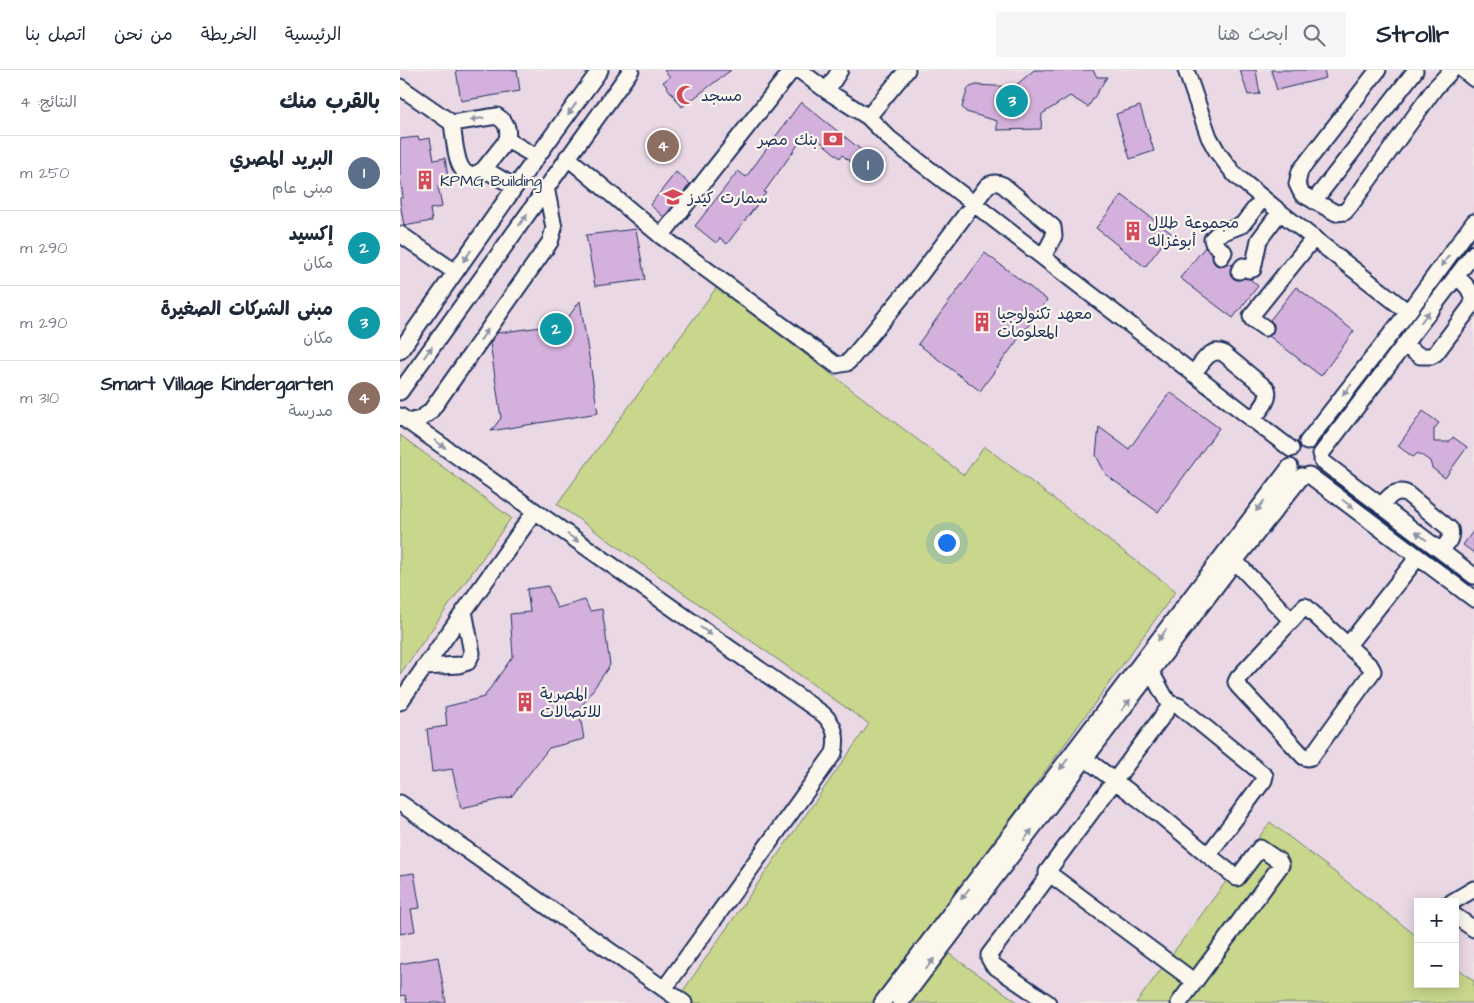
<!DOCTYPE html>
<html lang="ar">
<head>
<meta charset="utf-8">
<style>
  :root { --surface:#fff; --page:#f6f6f7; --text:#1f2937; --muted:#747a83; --line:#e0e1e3; --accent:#7c3aed }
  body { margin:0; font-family:"Architects Daughter","Playpen Sans Arabic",sans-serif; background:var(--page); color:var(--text); direction:rtl }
  .controls { position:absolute; right:15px; bottom:15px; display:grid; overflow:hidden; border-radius:0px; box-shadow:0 2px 12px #0003 }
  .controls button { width:45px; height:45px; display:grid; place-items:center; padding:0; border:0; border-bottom:1px solid var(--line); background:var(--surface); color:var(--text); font:25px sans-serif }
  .you { position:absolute; left:546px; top:472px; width:18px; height:18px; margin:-12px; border:4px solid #fff; border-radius:50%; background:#1a73e8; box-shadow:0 0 0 8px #1a73e833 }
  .badge { display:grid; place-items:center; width:32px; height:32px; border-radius:50%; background:var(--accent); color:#fff; font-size:16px; font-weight:700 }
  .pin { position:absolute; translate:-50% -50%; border:2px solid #fff; box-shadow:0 1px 5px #0006 }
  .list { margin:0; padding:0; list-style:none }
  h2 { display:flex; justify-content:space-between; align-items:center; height:65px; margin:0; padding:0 20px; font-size:21px }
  h2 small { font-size:16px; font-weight:400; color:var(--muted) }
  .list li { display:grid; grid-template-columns:32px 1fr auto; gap:15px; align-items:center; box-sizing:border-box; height:75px; padding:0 20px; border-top:1px solid var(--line) }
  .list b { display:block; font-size:19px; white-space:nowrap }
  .list p { margin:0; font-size:16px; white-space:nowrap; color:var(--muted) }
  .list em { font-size:16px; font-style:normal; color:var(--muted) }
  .icon { flex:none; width:28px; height:28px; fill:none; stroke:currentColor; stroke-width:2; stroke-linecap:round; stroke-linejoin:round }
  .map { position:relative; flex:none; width:1074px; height:933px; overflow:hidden; direction:ltr }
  header { display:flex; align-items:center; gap:30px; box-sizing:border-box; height:70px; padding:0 25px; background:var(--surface); border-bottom:1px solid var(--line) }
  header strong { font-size:24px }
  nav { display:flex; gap:28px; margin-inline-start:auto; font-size:18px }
  .search { width:350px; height:45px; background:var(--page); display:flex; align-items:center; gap:12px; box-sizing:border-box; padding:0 18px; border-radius:0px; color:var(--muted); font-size:19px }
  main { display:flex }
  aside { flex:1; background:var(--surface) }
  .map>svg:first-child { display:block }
</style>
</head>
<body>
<header>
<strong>Strollr</strong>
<div class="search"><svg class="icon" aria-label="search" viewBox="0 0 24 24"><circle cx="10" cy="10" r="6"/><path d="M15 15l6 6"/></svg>ابحث هنا</div>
<nav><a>الرئيسية</a><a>الخريطة</a><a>من نحن</a><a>اتصل بنا</a></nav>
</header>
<main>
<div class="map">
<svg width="1074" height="933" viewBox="0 0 1074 933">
  <rect width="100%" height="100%" fill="#f3e9e9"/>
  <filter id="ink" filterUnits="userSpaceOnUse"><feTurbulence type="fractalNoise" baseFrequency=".02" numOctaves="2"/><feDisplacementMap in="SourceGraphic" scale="10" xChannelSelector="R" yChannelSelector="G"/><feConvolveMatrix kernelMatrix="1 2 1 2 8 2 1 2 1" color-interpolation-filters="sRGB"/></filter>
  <g filter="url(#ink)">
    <path fill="#ead8e5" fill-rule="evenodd" d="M0,0h1074v933h-1074zM1018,832h37v82h-37z"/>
    <path fill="#c8d78b" stroke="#728374" d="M317,217l247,188 20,-29 192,145 -251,346 94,66h-334l-7,-5 191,-274 -312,-220z
      M0,365l111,83 -111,156z
      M870,752l148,115v47h37v-18l19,15v22h-338z"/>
    <path fill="#d4b1dc" stroke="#1b2f5e" d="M56,0h61l3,21 -59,10z
      M264,0h67l-49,37 -19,-25 7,-5z
      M634,0h59l4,7h10l-19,30 -18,-11 -28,18 -1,15 -44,1v-9l-31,-9 -4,-5 6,-19 8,-3 38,2z
      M840,0h16l4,24 -12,1z
      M871,0h53l2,8 -49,12z
      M401,32l83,66 -10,13 -32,-26 -2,3 -32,-27 -44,61 2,1 -39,51 -7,-6 -4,5 -21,-17 43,-55 8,6z
      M740,36l14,45 -24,8 -14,-45z
      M18,67l1,3 11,-2 4,22 11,-2 4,26 -11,2 4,21 -12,2 2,12 -28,5 -4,-24v-4l3,-1 -3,-21v-37z
      M276,102l14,12 -26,33 -14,-12z
      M722,125l49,38 -26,34 -49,-39z
      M236,159l9,51 -50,6 -9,-51z
      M805,177l7,7 1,7 3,4 5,1 7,-3 4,2 -2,9 4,5 4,1 7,-2 5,1 8,7 -25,32 -53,-40z
      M585,183l62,47 -67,91 -62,-47z
      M896,217l58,44 -33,45 -52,-40 5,-7v-5l-4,-4z
      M180,231l18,112 -107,18 10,-13 -11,-75 7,-10 66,-9z
      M770,322l49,36 -61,84 -52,-37 -10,-20 3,-28 30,22z
      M1023,341l16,12 -5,6v13h15l4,-5 14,10 -22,31 -13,-10 -2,-7 -12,-8 -5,4 -15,-11z
      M1074,460v23l-11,-8z
      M148,516l9,22 28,-8 5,11 12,-2 8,56 -31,45 5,29 -35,9 -38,49 -50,11 -9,-39 -20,3 -5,-43 20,-3 -2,-19 39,-10 29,-41 -3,-42 20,-2 -3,-23z
      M14,803l6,35 -9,1 4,22 -15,3v-59z
      M38,887l8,46h-39l-2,-8 -5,1v-32z"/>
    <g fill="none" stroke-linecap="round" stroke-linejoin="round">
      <defs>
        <path id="minor" d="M399,0l28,21 41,26 22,22 401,310
          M786,0l23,67 9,16 17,22 45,37 128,100
          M978,0l-78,101 -3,13 5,10 34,19 9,-1 5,-6 85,-118 17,-18
          M1063,0l11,9
          M0,17l52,36 45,-7c10,7 12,12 10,24l30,17
          M427,21l13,-21
          M468,47l39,-47
          M52,53c3,16 3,69 32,46l31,18
          M167,87l94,79 175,129 11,-2 4,-4 69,-84 67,-89c6,-4 10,-4 16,-1l50,42 1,9 -11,21
          M84,99l23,-29
          M914,131l101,-130
          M0,164l55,38
          M261,166l131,-166
          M821,187l3,-5 -11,-9 -1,-4 4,-4 26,-10 21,-27
          M839,201l4,-5 6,4 4,-1 6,-29 21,-28
          M865,258l-13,-9 -1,-3 63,-78
          M1004,275l16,11h11l5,-3 36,-48c2,-14 -7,-21 -16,-29
          M0,281l115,-164 85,-117
          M793,304c8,-9 16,-27 30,-21l44,36c4,11 -8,22 -15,31
          M0,322l231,-322
          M0,346l423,298c12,11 15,23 11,39l-170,236
          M8,352l12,-3 10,-7 120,-170 4,-14 -8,-41
          M907,372l101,-130 66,-90
          M921,384l153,-201
          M922,391l152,115
          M909,405l165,124
          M981,436c7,-8 13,-17 25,-13l44,36c3,10 -4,15 -9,22
          M835,491l56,59
          M905,536l66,61 2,4 -62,86 -3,1 -4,-1 -66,-71 -2,-4 2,-4z
          M948,575l70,-88
          M24,597l35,-2 9,-3 4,-9 -8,-42
          M751,602l19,34
          M0,632l135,-191
          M686,689l74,56 48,40
          M0,733l284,200
          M647,802l148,110
          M1052,832l22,-13
          M1055,846l19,13
          M482,933l408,-536
          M500,933l335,-442 67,-85
          M648,933l-55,-38 -4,-7v-3l58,-77v-6l123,-166 3,-2 6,2 86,70 -1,4 -56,75 29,23 23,-30 19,13 2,4 -102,138"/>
      </defs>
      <use href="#minor" stroke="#1b2f5e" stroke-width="19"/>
      <use href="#minor" stroke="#fbf7ec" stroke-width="15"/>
    </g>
    <defs><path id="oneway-solid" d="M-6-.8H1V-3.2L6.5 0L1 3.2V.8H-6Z" transform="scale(1.25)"/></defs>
    <g fill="#8b93a5">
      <use href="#oneway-solid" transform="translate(172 39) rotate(126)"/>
      <use href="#oneway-solid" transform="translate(77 49) rotate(170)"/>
      <use href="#oneway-solid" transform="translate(123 150) rotate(-54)"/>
      <use href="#oneway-solid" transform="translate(67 186) rotate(125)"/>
      <use href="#oneway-solid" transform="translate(1045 191) rotate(126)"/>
      <use href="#oneway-solid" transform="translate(1025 247) rotate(-53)"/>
      <use href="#oneway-solid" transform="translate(84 265) rotate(-55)"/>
      <use href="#oneway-solid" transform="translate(28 282) rotate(-54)"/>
      <use href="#oneway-solid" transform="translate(947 320) rotate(128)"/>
      <use href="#oneway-solid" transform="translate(40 374) rotate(35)"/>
      <use href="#oneway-solid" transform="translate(948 434) rotate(37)"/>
      <use href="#oneway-solid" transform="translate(860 436) rotate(127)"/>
      <use href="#oneway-solid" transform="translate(1021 466) rotate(-143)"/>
      <use href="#oneway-solid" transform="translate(173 468) rotate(35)"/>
      <use href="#oneway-solid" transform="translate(306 561) rotate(35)"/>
      <use href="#oneway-solid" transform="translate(762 565) rotate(127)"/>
      <use href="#oneway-solid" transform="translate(726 635) rotate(-53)"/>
      <use href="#oneway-solid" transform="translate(664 694) rotate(127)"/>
      <use href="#oneway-solid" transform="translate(628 765) rotate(-53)"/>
      <use href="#oneway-solid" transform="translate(565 824) rotate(127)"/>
      <use href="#oneway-solid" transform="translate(530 894) rotate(-53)"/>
    </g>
  </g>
  <defs>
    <symbol id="mosque-bare" viewBox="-9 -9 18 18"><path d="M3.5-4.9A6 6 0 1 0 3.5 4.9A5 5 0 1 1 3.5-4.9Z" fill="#d1495b" stroke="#fbf7ec" stroke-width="2.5" paint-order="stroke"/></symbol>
    <symbol id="bank-bare" viewBox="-9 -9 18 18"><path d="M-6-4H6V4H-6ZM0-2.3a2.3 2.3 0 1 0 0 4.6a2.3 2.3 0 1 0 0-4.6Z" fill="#d1495b" stroke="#fbf7ec" stroke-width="2.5" paint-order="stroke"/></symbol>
    <symbol id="building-bare" viewBox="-9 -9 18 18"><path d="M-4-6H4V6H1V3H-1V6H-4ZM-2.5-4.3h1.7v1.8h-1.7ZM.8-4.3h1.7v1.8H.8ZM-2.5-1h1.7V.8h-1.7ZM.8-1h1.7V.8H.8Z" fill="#d1495b" stroke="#fbf7ec" stroke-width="2.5" paint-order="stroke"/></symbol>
    <symbol id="school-bare" viewBox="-9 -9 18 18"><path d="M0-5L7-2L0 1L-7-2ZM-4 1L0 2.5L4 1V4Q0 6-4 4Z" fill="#d1495b" stroke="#fbf7ec" stroke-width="2.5" paint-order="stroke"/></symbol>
  </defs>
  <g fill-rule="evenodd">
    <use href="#mosque-bare" x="272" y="11" width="28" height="28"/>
    <use href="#bank-bare" x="419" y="55" width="28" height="28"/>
    <use href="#building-bare" x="11" y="96" width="28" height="28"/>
    <use href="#school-bare" x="259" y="113" width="28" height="28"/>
    <use href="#building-bare" x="719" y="147" width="28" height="28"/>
    <use href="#building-bare" x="568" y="238" width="28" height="28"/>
    <use href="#building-bare" x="111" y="618" width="28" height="28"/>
  </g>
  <g text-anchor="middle" stroke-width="4.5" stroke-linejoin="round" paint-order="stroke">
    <g font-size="16" fill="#1b2f5e" stroke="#fbf7ec" text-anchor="start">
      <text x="301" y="31">مسجد</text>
      <text x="418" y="75" text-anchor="end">بنك مصر</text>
      <text x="40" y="116">KPMG Building</text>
      <text x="288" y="133">سمارت كيدز</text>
      <text x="748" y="158">مجموعة طلال<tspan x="748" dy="18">أبوغزاله</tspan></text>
      <text x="597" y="249">معهد تكنولوجيا<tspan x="597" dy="18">المعلومات</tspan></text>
      <text x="140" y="629">المصرية<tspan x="140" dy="18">للاتصالات</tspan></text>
    </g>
  </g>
</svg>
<div class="controls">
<button>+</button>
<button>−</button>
</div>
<div class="you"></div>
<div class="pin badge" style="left:468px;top:95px;background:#5c6f8a">1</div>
<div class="pin badge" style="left:156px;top:259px;background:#0f9aa8">2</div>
<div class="pin badge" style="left:612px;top:31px;background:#0f9aa8">3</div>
<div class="pin badge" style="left:263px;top:76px;background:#8d6e63">4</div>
</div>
<aside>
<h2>بالقرب منك<small>النتائج: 4</small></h2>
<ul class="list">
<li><span class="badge" style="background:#5c6f8a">1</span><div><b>البريد المصري</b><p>مبنى عام</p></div><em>250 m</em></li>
<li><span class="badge" style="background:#0f9aa8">2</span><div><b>إكسيد</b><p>مكان</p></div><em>290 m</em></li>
<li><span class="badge" style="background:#0f9aa8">3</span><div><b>مبنى الشركات الصغيرة</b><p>مكان</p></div><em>290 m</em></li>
<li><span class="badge" style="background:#8d6e63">4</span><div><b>Smart Village Kindergarten</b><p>مدرسة</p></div><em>310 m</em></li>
</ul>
</aside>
</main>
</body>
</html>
